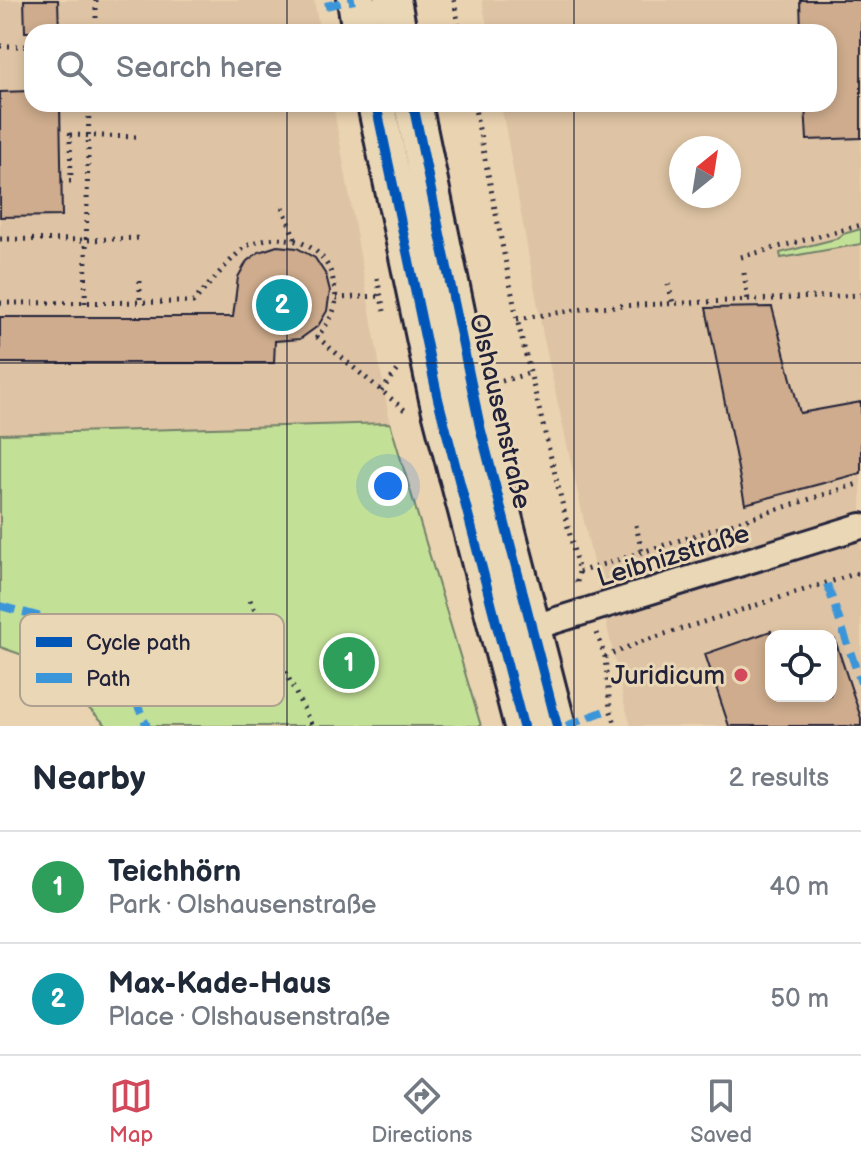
<!DOCTYPE html>
<html lang="en">
<head>
<meta charset="utf-8">
<style>
  :root { --surface:#fff; --page:#f6f6f7; --text:#1f2937; --muted:#747a83; --line:#e0e1e3; --accent:#d1495b }
  body { margin:0; font-family:"Balsamiq Sans",sans-serif; background:var(--page); color:var(--text) }
  .controls { position:absolute; right:24px; bottom:24px; display:grid; overflow:hidden; border-radius:16px; box-shadow:0 4px 12px #0003 }
  .controls button { width:72px; height:72px; display:grid; place-items:center; padding:0; border:0; border-bottom:2px solid var(--line); background:var(--surface); color:var(--text); font:40px sans-serif }
  .compass { position:absolute; left:669px; top:136px; width:72px; height:72px; border-radius:50%; background:var(--surface); box-shadow:0 4px 12px #0003; rotate:30deg }
  .you { position:absolute; left:388px; top:486px; width:28px; height:28px; margin:-20px; border:6px solid #fff; border-radius:50%; background:#1a73e8; box-shadow:0 0 0 12px #1a73e833 }
  .badge { display:grid; place-items:center; width:52px; height:52px; border-radius:50%; background:var(--accent); color:#fff; font-size:26px; font-weight:700 }
  .pin { position:absolute; translate:-50% -50%; border:4px solid #fff; box-shadow:0 2px 8px #0006 }
  .list { margin:0; padding:0; list-style:none }
  h2 { display:flex; justify-content:space-between; align-items:center; height:104px; margin:0; padding:0 32px; font-size:34px }
  h2 small { font-size:26px; font-weight:400; color:var(--muted) }
  .list li { display:grid; grid-template-columns:52px 1fr auto; gap:24px; align-items:center; box-sizing:border-box; height:112px; padding:0 32px; border-top:2px solid var(--line) }
  .list b { display:block; font-size:30px; white-space:nowrap }
  .list p { margin:0; font-size:26px; white-space:nowrap; color:var(--muted) }
  .list em { font-size:26px; font-style:normal; color:var(--muted) }
  .icon { flex:none; width:44px; height:44px; fill:none; stroke:currentColor; stroke-width:2; stroke-linecap:round; stroke-linejoin:round }
  .map { position:relative; flex:none; width:861px; height:726px; overflow:hidden }
  .search { position:absolute; background:var(--surface); box-shadow:0 4px 12px #0003; left:24px; right:24px; top:24px; height:88px; display:flex; align-items:center; gap:20px; box-sizing:border-box; padding:0 28px; border-radius:24px; color:var(--muted); font-size:30px }
  .sheet { height:328px; background:var(--surface) }
  nav { display:flex; justify-content:space-around; align-items:center; box-sizing:border-box; height:112px; border-top:2px solid var(--line); background:var(--surface); font-size:22px; color:var(--muted) }
  nav a { display:grid; justify-items:center; gap:4px }
  nav .on { color:var(--accent) }
  .map>svg:first-child { display:block }
</style>
</head>
<body>
<div class="map">
<svg width="861" height="726" viewBox="0 0 861 726">
  <rect width="100%" height="100%" fill="#ead3b0"/>
  <filter id="ink" filterUnits="userSpaceOnUse"><feTurbulence type="fractalNoise" baseFrequency=".0125" numOctaves="2"/><feDisplacementMap in="SourceGraphic" scale="16" xChannelSelector="R" yChannelSelector="G"/><feConvolveMatrix kernelMatrix="1 2 1 2 8 2 1 2 1" color-interpolation-filters="sRGB"/></filter>
  <g filter="url(#ink)">
    <path fill="#dec4a4" fill-rule="evenodd" d="M0,0h314l6,32h-288v72h301l57,319 -390,11z
      M482,0h379v726h-230l-7,-23 -80,-363 -43,-236h328v-72h-341zM681,148h48v48h-48zM771,636h60v60h-60z"/>
    <path fill="#c3e097" stroke="#728169" stroke-width="2" d="M861,229v15l-80,14 -1,-5 59,-15 4,-4z
      M390,423l91,303h-374l-67,-65 -40,-14v-213z"/>
    <path fill="#ceac8d" stroke="#22223b" stroke-width="2" d="M24,0h34l1,32h-34z
      M800,0h61v138l-54,2 -2,-36h24v-72h-28z
      M32,91v13h28l2,112 -62,1v-125z
      M277,246l20,2 18,10 11,17 4,16 -3,20 -9,15 -18,13 -25,2 -1,22h-274v-46h233l5,-40 9,-16 12,-9z
      M772,307l28,106 61,-11v71l-116,31 -39,-196z
      M771,631v65h60v-55l4,-1 26,78v8h-132l-24,-72z"/>
    <g fill="none" stroke-linecap="round" stroke-linejoin="round">
      <defs>
        <path id="street" d="M518,632l343,-106"/>
        <path id="secondary" d="M356,0l5,32
          M392,0l6,32
          M376,104l62,295 85,327
          M413,104l67,323 77,299"/>
      </defs>
      <use href="#street" stroke="#22223b" stroke-width="30"/>
      <use href="#secondary" stroke="#22223b" stroke-width="42"/>
      <path stroke="#22223b" stroke-width="5" stroke-dasharray="2 6" stroke-linecap="butt" d="M96,0v32
        M454,0l6,32
        M0,46h25
        M474,104l43,215 62,253 -2,10 2,5
        M61,181h10l-1,-46 69,2
        M283,207l12,32
        M0,239l86,1 54,-2
        M741,257l120,-32
        M744,273l4,27
        M377,278l7,33
        M140,281v21
        M668,284l5,19
        M336,298l45,-2
        M0,303l193,-1c12,-12 43,-51 56,-57 32,-16 76,-3 84,35 1,6 3,13 3,19 -1,15 -10,27 -19,38l90,75
        M85,303l4,-199
        M517,319l79,-12 265,-12
        M502,381l28,-8
        M381,391l17,-21
        M636,525l6,28
        M579,572l282,-89
        M250,600l62,126
        M597,633l8,24 5,52 6,17
        M605,657l32,-14 224,-71"/>
      <use href="#street" stroke="#ead7b5" stroke-width="24"/>
      <use href="#secondary" stroke="#ead7b5" stroke-width="36"/>
      <path stroke="#3b95d9" stroke-width="8" stroke-dasharray="16 8" stroke-linecap="butt" d="M325,6l30,-6
        M827,584l34,99
        M0,606l38,10 88,64 21,46
        M566,726l44,-17"/>
      <defs>
        <path id="cycleway" d="M376,104l62,295 85,327
          M413,104l67,323 77,299"/>
      </defs>
      <use href="#cycleway" stroke="#ead7b5" stroke-width="15"/>
      <use href="#cycleway" stroke="#0057b8" stroke-width="10"/>
    </g>
  </g>
  <path fill="none" stroke="#22223b" stroke-width="2" stroke-opacity="0.55" d="M287,0v32M574,0v32M287,104v622M574,104v622M0,363h861"/>
  <circle fill="#d1495b" stroke="#ead7b5" stroke-width="3" cx="741" cy="675" r="8"/>
  <g text-anchor="middle" stroke-width="6" stroke-linejoin="round" paint-order="stroke">
    <g font-size="26" fill="#22223b" stroke="#ead7b5">
      <text transform="translate(501 411) rotate(77)" y="9">Olshausenstraße</text>
      <text transform="translate(673 555) rotate(-17)" y="9">Leibnizstraße</text>
    </g>
    <g font-size="26" fill="#22223b" stroke="#ead7b5" text-anchor="end">
      <text x="725" y="684">Juridicum</text>
    </g>
  </g>
  <rect x="20" y="614" width="264" height="92" rx="12" fill="#ead7b5" stroke="#aea190" stroke-width="2"/>
  <rect x="36" y="637" width="36" height="10" fill="#0057b8"/>
  <rect x="36" y="673" width="36" height="10" fill="#3b95d9"/>
  <g font-size="22" fill="#22223b">
    <text x="86" y="650">Cycle path</text>
    <text x="86" y="686">Path</text>
  </g>
</svg>
<div class="controls">
<button><svg class="icon" aria-label="locate" viewBox="0 0 24 24"><circle cx="12" cy="12" r="6"/><path d="M12 2v4M12 18v4M2 12h4M18 12h4"/></svg></button>
</div>
<svg class="compass" viewBox="-18 -18 36 36"><path d="M0-13l5 13h-10z" fill="#e53935"/><path d="M0 13l5-13h-10z" fill="#747a83"/></svg>
<div class="you"></div>
<div class="pin badge" style="left:349px;top:663px;background:#2e9e5b">1</div>
<div class="pin badge" style="left:282px;top:305px;background:#0f9aa8">2</div>
<div class="search"><svg class="icon" aria-label="search" viewBox="0 0 24 24"><circle cx="10" cy="10" r="6"/><path d="M15 15l6 6"/></svg>Search here</div>
</div>
<section class="sheet">
<h2>Nearby<small>2 results</small></h2>
<ul class="list">
<li><span class="badge" style="background:#2e9e5b">1</span><div><b>Teichhörn</b><p>Park · Olshausenstraße</p></div><em>40 m</em></li>
<li><span class="badge" style="background:#0f9aa8">2</span><div><b>Max-Kade-Haus</b><p>Place · Olshausenstraße</p></div><em>50 m</em></li>
</ul>
</section>
<nav>
<a class="on"><svg class="icon" aria-label="map" viewBox="0 0 24 24"><path d="M3 6l6-2 6 2 6-2v14l-6 2-6-2-6 2zM9 4v14M15 6v14"/></svg>Map</a>
<a><svg class="icon" aria-label="directions" viewBox="0 0 24 24"><path d="M12 3l9 9-9 9-9-9zM9 14v-3h6M13 9l2 2-2 2"/></svg>Directions</a>
<a><svg class="icon" aria-label="saved" viewBox="0 0 24 24"><path d="M7 4h10v16l-5-4-5 4z"/></svg>Saved</a>
</nav>
</body>
</html>
